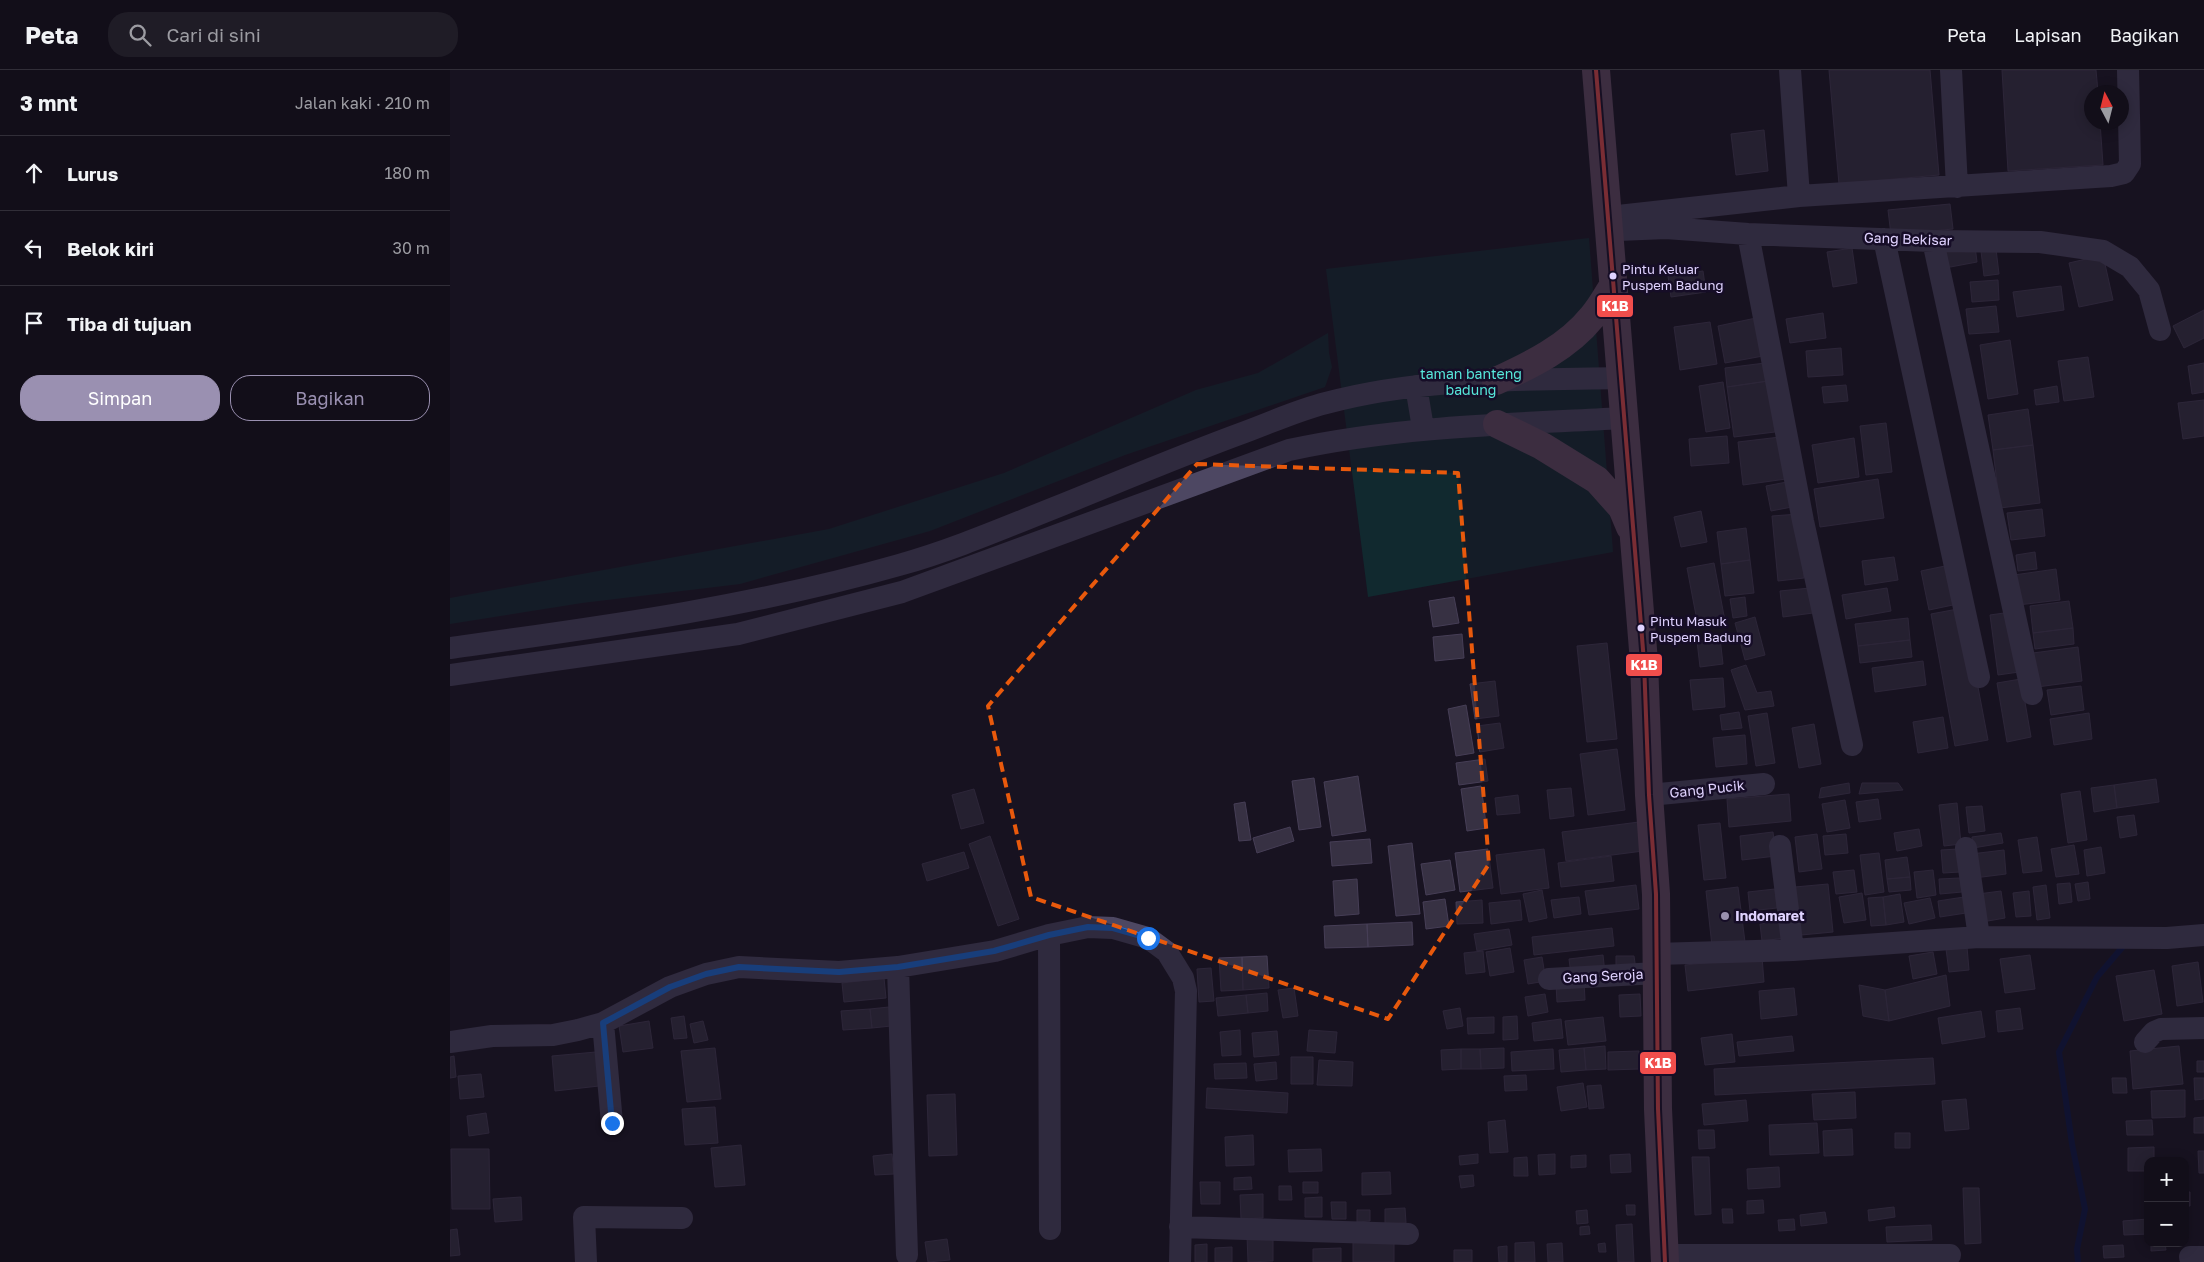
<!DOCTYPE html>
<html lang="id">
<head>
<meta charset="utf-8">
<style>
  :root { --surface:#120e19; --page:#1f1c26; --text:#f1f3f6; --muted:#9c9ca2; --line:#312e38; --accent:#9a90b1 }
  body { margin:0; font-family:"Golos Text",sans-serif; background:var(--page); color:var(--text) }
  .controls { position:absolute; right:15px; bottom:15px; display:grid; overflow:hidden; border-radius:10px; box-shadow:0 2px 12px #0003 }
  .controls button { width:45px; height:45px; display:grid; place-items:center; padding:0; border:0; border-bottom:1px solid var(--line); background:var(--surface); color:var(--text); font:25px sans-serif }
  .compass { position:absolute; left:1634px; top:15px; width:45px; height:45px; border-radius:50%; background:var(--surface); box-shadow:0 2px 12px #0003; rotate:353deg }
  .stop { position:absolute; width:15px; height:15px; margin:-11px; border:4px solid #1a73e8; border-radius:50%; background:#fff }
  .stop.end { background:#1a73e8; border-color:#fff; box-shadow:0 1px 5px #0008 }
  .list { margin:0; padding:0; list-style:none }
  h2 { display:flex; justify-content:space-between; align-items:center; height:65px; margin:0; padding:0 20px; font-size:21px }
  h2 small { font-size:16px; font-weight:400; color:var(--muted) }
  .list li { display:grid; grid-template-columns:32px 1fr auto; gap:15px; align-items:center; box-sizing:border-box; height:75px; padding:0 20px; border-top:1px solid var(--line) }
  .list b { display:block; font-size:19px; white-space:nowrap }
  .list em { font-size:16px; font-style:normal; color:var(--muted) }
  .actions { display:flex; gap:10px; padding:15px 20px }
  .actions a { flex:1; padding:11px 0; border:1px solid var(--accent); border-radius:20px; text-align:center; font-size:18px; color:var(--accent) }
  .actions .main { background:var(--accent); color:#fff }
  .icon { flex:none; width:28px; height:28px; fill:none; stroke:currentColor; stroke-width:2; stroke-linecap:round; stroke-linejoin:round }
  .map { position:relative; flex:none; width:1754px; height:1192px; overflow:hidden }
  header { display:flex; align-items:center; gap:30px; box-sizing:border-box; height:70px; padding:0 25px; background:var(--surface); border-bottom:1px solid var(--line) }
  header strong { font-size:24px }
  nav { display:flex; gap:28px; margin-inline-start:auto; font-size:18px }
  .search { width:350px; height:45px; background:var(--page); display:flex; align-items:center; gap:12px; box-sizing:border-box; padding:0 18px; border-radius:20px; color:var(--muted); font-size:19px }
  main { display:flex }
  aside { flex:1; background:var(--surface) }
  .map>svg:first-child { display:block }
</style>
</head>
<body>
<header>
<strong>Peta</strong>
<div class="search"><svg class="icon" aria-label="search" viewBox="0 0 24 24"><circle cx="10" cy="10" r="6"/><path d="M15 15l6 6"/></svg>Cari di sini</div>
<nav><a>Peta</a><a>Lapisan</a><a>Bagikan</a></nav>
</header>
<main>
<aside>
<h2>3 mnt<small>Jalan kaki · 210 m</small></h2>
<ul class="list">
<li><svg class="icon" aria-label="ahead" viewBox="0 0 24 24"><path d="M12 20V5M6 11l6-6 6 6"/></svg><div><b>Lurus</b></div><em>180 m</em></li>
<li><svg class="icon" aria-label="left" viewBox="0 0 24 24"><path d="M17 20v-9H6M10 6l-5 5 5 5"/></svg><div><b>Belok kiri</b></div><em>30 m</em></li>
<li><svg class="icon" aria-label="arrive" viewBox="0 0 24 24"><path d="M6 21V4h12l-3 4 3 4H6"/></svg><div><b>Tiba di tujuan</b></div></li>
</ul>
<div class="actions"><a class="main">Simpan</a><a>Bagikan</a></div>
</aside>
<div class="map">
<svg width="1754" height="1192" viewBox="0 0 1754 1192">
  <rect width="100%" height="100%" fill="#181321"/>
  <path fill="#11292f" d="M1139,168l24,314 -245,45 -42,-328z
    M878,263l1,20 3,14 -7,20 -200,68 -195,76 -190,53 -158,19 -132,21v-26l379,-69 175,-56 192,-83 62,-17z"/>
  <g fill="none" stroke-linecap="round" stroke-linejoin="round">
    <path stroke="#081344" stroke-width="6" d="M1628,1192l-1,-13 8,-40 -13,-65 -13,-92 38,-75 29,-34"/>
  </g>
  <path fill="#373143" stroke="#463e56" d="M1379,0h101l9,105 -100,9z
    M1552,0h94l2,22h-6v30h8l3,43 -95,6z
    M1314,60l4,41 -32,4 -5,-41z
    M1500,134l3,25 -62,6 -3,-25z
    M1525,176l2,16 -32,6 -2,-16z
    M1402,178l5,35 -24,4 -6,-35z
    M1546,179l3,25 -15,2 -3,-25z
    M1653,185l10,45 -34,7 -10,-44z
    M1253,201l3,21 -35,5 -3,-21z
    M1548,210l1,20 -27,2 -2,-20z
    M1611,216l3,24 -47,7 -4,-25z
    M1546,236l3,26 -30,2 -3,-25z
    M1754,240v28l-20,10 -11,-22z
    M1373,243l3,25 -36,5 -4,-24z
    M1306,248l7,38 -38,7 -7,-37z
    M1260,252l7,42 -37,6 -6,-43z
    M1560,270l8,54 -30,5 -8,-54z
    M1391,278l2,27 -35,2 -2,-26z
    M1638,287l6,40 -30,4 -6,-40z
    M1315,293l3,18 -41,6 -2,-19z
    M1754,293v29l-12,2 -4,-28z
    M1318,311l7,51 -41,5 -7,-50z
    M1273,312l7,46 -24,4 -7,-46z
    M1396,315l2,16 -24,2 -2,-16z
    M1607,316l2,16 -23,3 -2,-15z
    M1754,330v36l-21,3 -5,-36z
    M1578,339l5,36 -40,5 -5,-35z
    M1436,353l6,49 -26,3 -6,-49z
    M1277,366l2,27 -38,3 -2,-27z
    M1330,367l6,42 -43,6 -5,-43z
    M1404,368l5,39 -41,6 -6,-38z
    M1583,375l7,58 -40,5 -7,-58z
    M1428,409l6,39 -64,9 -6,-38z
    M1342,411l5,25 -26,5 -5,-25z
    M1592,439l3,27 -34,4 -4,-27z
    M1251,441l6,31 -26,5 -7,-30z
    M1349,444l5,64 -26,3 -6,-65z
    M1296,458l4,32 -29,4 -4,-32z
    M1585,482l2,17 -19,2 -2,-16z
    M1444,487l4,23 -33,5 -3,-24z
    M1300,490l4,33 -29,3 -4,-32z
    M1264,493l11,58 -27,5 -11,-58z
    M1495,496l8,39 -24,5 -8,-39z
    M1606,499l4,31 -42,5 -4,-30z
    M1360,518l3,25 -30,4 -3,-26z
    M1437,518l4,23 -45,8 -4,-24z
    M1004,527l5,26 -26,4 -4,-26z
    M1295,527l2,19 -14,2 -3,-19z
    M1619,531l4,27 -40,5 -3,-27z
    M1513,538l25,132 -33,6 -24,-132z
    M1561,542l8,60 -21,3 -8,-60z
    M1305,547l10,38 -20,5 -10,-37z
    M1458,548l2,22 -52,6 -3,-22z
    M1623,558l1,16 -39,5 -2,-16z
    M1012,564l2,24 -29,3 -2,-24z
    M1270,568l3,26 -23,3 -3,-26z
    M1460,570l2,17 -52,6 -2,-17z
    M1157,573l10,96 -30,3 -10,-96z
    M1628,577l4,34 -45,6 -4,-34z
    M1473,591l3,24 -51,7 -3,-24z
    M1296,595l11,28 14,-2 3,15 -29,4 -14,-40z
    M1273,608l2,29 -32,3 -3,-30z
    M1571,609l10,58 -24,5 -10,-59z
    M1045,611l4,35 -24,3 -5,-35z
    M1631,616l3,24 -33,5 -4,-25z
    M1016,635l8,48 -18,3 -8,-47z
    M1289,642l3,16 -20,2 -2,-15z
    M1317,643l8,50 -19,3 -8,-50z
    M1639,643l3,26 -38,6 -4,-26z
    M1493,647l5,31 -30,5 -5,-31z
    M1050,653l4,25 -24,4 -3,-26z
    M1364,654l7,40 -22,4 -7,-40z
    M1295,665l2,29 -31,3 -3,-29z
    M1167,679l8,61 -37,5 -8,-61z
    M1035,689l3,22 -29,4 -3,-22z
    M908,706l8,55 -34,5 -8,-54z
    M864,708l7,49 -22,3 -7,-49z
    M1706,709l3,23 -42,6 -3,-23z
    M1399,713l1,10 -31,5 2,-10z
    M1412,713h36l5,7 -44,4z
    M1664,715l3,23 -23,4 -3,-24z
    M1031,716l6,42 -20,3 -6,-42z
    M1121,718l3,28 -24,3 -3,-29z
    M524,719l10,34 -23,6 -9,-34z
    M1630,721l7,49 -19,3 -7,-49z
    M1339,724l2,27 -62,6 -2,-28z
    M1068,725l2,18 -23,2 -2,-17z
    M1428,729l3,20 -22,3 -3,-20z
    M1395,730l5,28 -23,4 -5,-28z
    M795,732l6,38 -12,1 -5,-37z
    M1507,733l4,41 -17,2 -5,-41z
    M1532,736l3,25 -16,2 -3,-26z
    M1684,745l3,20 -17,3 -3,-21z
    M1189,752l4,29 -77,10 -4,-29z
    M1270,753l6,55 -22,2 -6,-55z
    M840,757l4,14 -37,12 -4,-15z
    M1469,759l3,17 -25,5 -3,-18z
    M1323,762l3,24 -34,4 -2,-24z
    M1551,763l2,10 -30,5 -1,-11z
    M1367,764l5,35 -23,3 -4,-35z
    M1396,764l2,19 -23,2 -2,-19z
    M540,766l29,83 -21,7 -29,-82z
    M1587,767l5,34 -19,2 -5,-33z
    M920,769l2,24 -40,3 -2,-24z
    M962,773l8,71 -24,2 -8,-70z
    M1624,775l5,29 -23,3 -5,-28z
    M1651,777l4,26 -18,3 -3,-26z
    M1038,779l5,39 -33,4 -5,-39z
    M1094,779l5,39 -48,6 -5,-39z
    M1508,779l2,23 -17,1 -2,-23z
    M1554,780l2,24 -32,4 -3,-24z
    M514,782l5,16 -42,13 -5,-17z
    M1429,783l5,39 -19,3 -5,-40z
    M1161,786l3,25 -53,6 -3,-24z
    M1457,787l3,20 -23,2 -2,-19z
    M1000,790l5,30 -29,5 -5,-31z
    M1404,800l3,22 -21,2 -3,-22z
    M1483,800l3,25 -19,3 -3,-26z
    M1460,807l1,13 -22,2 -2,-13z
    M1510,808l2,14 -22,2 -1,-15z
    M907,809l2,35 -24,2 -2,-35z
    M1638,812l2,17 -12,2 -3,-17z
    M1620,813l2,19 -13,2 -2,-20z
    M1378,814l5,48 -32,3 -6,-48z
    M1186,815l3,24 -50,6 -4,-24z
    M1596,815l4,33 -13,2 -4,-33z
    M1288,817l7,55 -33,4 -6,-55z
    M1325,819l2,19 -27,3 -2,-19z
    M1092,820l5,28 -18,4 -6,-28z
    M1551,821l4,27 -23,4 -4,-28z
    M1579,821l2,25 -15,1 -3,-24z
    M1412,823l4,27 -22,3 -5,-26z
    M1450,824l4,28 -18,3 -3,-28z
    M1129,827l2,17 -27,4 -3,-18z
    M1433,827l3,28 -15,1 -3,-28z
    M1514,827l2,16 -26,4 -2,-16z
    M1480,828l5,20 -26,6 -5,-21z
    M995,829l4,27 -23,3 -3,-27z
    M1032,830l1,23 -26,1 -1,-22z
    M1070,830l2,20 -31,4 -2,-21z
    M1332,851l2,17 -22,3 -2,-17z
    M962,852l1,23 -45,2 -1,-23z
    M917,854l1,23 -43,1 -1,-22z
    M1162,858l2,18 -80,9 -2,-18z
    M1059,859l3,16 -35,6 -3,-17z
    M1517,877l2,23 -20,2 -3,-23z
    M1060,878l4,24 -24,4 -4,-24z
    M1033,881l2,21 -19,2 -2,-21z
    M1483,882l4,22 -24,5 -4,-23z
    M1153,885l2,18 -34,2 -2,-16z
    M1580,885l5,34 -30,4 -5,-34z
    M817,886l2,32 -26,2 -1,-33z
    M1166,886h18l2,14 -20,1z
    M792,887l1,33 -22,1 -2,-33z
    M1092,887l4,24 -18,3 -4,-24z
    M1312,887l2,25 -76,9 -3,-26z
    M1748,892l5,40 -26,4 -5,-40z
    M761,898l3,33 -15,1 -2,-33z
    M1704,900l8,44 -38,7 -8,-45z
    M1496,905l4,31 -61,15 -4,-31z
    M434,908l2,20 -42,4 -2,-19z
    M1134,912l1,18 -28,2 -1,-18z
    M1409,915l26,5 4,31 -26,-5z
    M844,918l4,28 -15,2 -5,-28z
    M1344,918l3,27 -36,4 -2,-28z
    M817,923l1,18 -20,2 -2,-18z
    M1095,924l3,18 -20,4 -3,-19z
    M1190,924l1,22 -21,1 -1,-22z
    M796,925l2,18 -30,3 -2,-18z
    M439,937l2,19 -19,2 -2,-19z
    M1010,938l3,18 -16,3 -4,-18z
    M1570,938l3,21 -25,3 -2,-21z
    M420,939l2,19 -29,2 -2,-19z
    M1531,941l4,26 -43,7 -4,-26z
    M234,946l3,22 -13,1 -3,-21z
    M1067,946l1,23 -15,1v-23z
    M1044,947v16l-26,1 -1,-16z
    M1153,947l3,24 -38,4 -3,-24z
    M1111,949l2,19 -29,3 -2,-18z
    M199,951l4,27 -30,4 -4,-26z
    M253,951l5,19 -14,3 -4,-19z
    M790,960l1,25 -19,1 -2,-24z
    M859,960l28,2 -2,21 -28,-2z
    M827,961l2,24 -25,2 -2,-24z
    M1282,964l3,28 -30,3 -4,-27z
    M1342,966l2,15 -55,5 -2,-14z
    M1155,976l1,23 -20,1 -2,-22z
    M1729,976l4,38 -50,5 -3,-38z
    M265,978l6,51 -34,3 -6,-51z
    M1054,978v20l-23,1 -1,-20z
    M1134,978l2,22 -25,2 -2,-22z
    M1011,979v20l-19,1 -1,-20z
    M1011,979h19l1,20h-20z
    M1103,979l1,20 -42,2 -1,-19z
    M1189,981v18l-31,1v-18z
    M146,982l3,34 -44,5 -3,-35z
    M4,986l2,21 -6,1v-21z
    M841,987h22v27h-22z
    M1483,988l2,26 -220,11 -1,-26z
    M869,990l34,2 -1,24 -35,-1z
    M1747,991h7v11h-7z
    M826,992l1,17 -21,2 -2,-17z
    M796,993l1,15 -32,1 -1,-15z
    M31,1004l3,23 -24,2 -2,-23z
    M1076,1005l1,15 -22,1 -1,-15z
    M1662,1008h14l1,15h-14z
    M1744,1008h10v21l-9,1z
    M1133,1013l4,24 -26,4 -4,-24z
    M1151,1015l3,23 -15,1 -2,-23z
    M757,1018l81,5 -1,20 -81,-5z
    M1735,1020v27l-33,1 -1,-27z
    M1405,1022l1,26 -42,2 -2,-26z
    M505,1024l2,61 -28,1 -2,-61z
    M1516,1029l3,30 -24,2 -3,-30z
    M1296,1030l2,21 -44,4 -2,-21z
    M265,1037l3,36 -33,2 -3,-36z
    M36,1043l3,20 -20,3 -2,-20z
    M1754,1047v16h-10v-15z
    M1055,1050l3,32 -18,1 -2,-31z
    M1702,1050l1,15h-26l-1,-14z
    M1367,1053l2,30 -49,2 -1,-30z
    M1402,1059l1,26 -29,1 -1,-25z
    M1248,1060h16l1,18 -16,1z
    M1445,1063h15v15h-15z
    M803,1065l1,30 -28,1 -1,-29z
    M291,1075l4,40 -30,2 -4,-39z
    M1704,1077v14h-6v10h-20v-23z
    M1,1079h38l1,60h-38z
    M871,1079l1,22 -33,1 -1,-22z
    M1748,1081h6v22h-5z
    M442,1084l2,20 -19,1 -2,-19z
    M1028,1084v9l-18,2 -1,-9z
    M1105,1084v20l-16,1 -1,-20z
    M1180,1084l1,18 -20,1 -1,-18z
    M1136,1085v12l-15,1v-12z
    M1077,1087l1,19h-14v-18z
    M1242,1087h17l2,57 -16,1z
    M1329,1097l1,20 -32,2 -1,-20z
    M940,1102l1,22 -29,1v-22z
    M1023,1105l1,11 -13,2 -2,-12z
    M801,1107l1,12 -18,1v-12z
    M750,1112h20v22h-19z
    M853,1112h15v11h-15z
    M829,1116h12l1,14h-13z
    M1513,1118h16l2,55 -16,1z
    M1735,1122h5v14h-5z
    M813,1124v24l-22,1 -1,-24z
    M71,1127l1,23 -27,2 -2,-23z
    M872,1127v20h-17v-19z
    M1313,1130l1,13 -17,1v-13z
    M881,1132h15v17h-14z
    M1176,1135h9v10h-8z
    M1444,1137l1,10 -26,4 -1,-11z
    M955,1138l1,15 -21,1v-15z
    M1272,1139h10l1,14h-10z
    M907,1140h13v11l-13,1z
    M1137,1140l1,13 -11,1 -1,-13z
    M1375,1142l2,11 -26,3 -1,-11z
    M1344,1149l1,11 -16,1 -1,-11z
    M1698,1149v15l-24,1 -1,-14z
    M1182,1154l2,38h-16l-2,-37z
    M1481,1155l1,15 -45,2 -1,-15z
    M1139,1156l1,8 -10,1v-8z
    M7,1159l3,26 -10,1v-26z
    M797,1165h26v26l-25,1z
    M497,1169l3,21 -22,2 -3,-20z
    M944,1171v21h-41v-20z
    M1084,1172l1,20h-20v-19z
    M1112,1173l1,19h-15l-1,-18z
    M1155,1173l1,9h-7l-1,-8z
    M1701,1173h14l1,7 -15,1z
    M757,1174v18h-12v-17z
    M1673,1175l1,12 -20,1 -1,-12z
    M1057,1176v16h-8l-1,-15z
    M782,1177v15h-17v-14z
    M891,1178v14h-28v-13z
    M1004,1180h18v12h-18z"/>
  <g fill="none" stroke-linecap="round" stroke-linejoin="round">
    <path stroke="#4d4762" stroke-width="22" d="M1340,0l9,126
      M1501,0l6,117
      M1159,147l190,-21 312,-20 13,-3 6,-9 -2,-94
      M1168,160l48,-2 82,6 185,7 107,1 63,9 27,16 19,23 11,40
      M1298,164l55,287 49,224
      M1434,169l95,438
      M1483,171l99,453
      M966,316l7,42
      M0,578c151,-21 302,-41 449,-83 54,-15 107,-38 160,-59 62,-25 123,-51 186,-74 27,-10 53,-22 81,-29 96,-26 197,-23 296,-25
      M0,605l288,-41 164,-42 387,-142c111,-24 223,-26 336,-32
      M1199,725l115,-11
      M1330,776l13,104
      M1516,778l13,89
      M599,865l1,294
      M1206,884l137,-4 186,-13 188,1 37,-3
      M448,897l9,288
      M1099,909l108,-6
      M153,953l9,100
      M0,972l42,-6 61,-1 25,-5 25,-7 67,-36 36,-13 33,-7 100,5 59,-5 97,-16 54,-16 39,-8 25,1 35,10 19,14 16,26 3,13 -6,271
      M1695,972l9,-10 7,-3 43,-1
      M730,1157l228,7
      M1215,1185h285
      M1740,1187h14
      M136,1192l-2,-45 98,1"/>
    <path stroke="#684e67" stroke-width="28" d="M1146,0l48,592 5,133 7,99 2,215 7,153
      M1046,311c35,-16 72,-34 96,-64 9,-10 15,-22 22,-33
      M1047,354l45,22 55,34 25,28 8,19"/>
    <defs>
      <path id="bus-1" d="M1146,0l48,592 5,133 7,99 2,215 7,153"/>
    </defs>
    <use href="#bus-1" stroke="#160d27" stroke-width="8"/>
    <use href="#bus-1" stroke="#f14e4c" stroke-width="4"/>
  </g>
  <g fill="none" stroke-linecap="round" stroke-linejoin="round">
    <path stroke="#1a73e8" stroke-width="6" d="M162,1053l-9,-100 67,-36 36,-13 33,-7 100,5 59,-5 96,-16 55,-16 39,-8 25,1 35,10"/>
  </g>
  <path d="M0 0H1754V1192H0ZM747,394l261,9 31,391 -101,155 -357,-122 -43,-191z" fill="#181321" fill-opacity=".55" fill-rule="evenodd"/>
  <path fill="none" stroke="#e8590c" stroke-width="4" stroke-dasharray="10 6" stroke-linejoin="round" d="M747,394l261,9 31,391 -101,155 -357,-122 -43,-191z"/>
  <g fill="#e0d3ff" stroke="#160d27" stroke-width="2">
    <circle cx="1163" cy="206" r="4.5"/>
    <circle cx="1191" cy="558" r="4.5"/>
  </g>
  <circle fill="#9a90b1" stroke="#160d27" stroke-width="2" cx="1275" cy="846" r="5"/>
  <g text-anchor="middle" stroke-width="5" stroke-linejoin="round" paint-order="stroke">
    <g font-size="13" fill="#e0d3ff" stroke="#160d27" text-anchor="start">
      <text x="1172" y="204">Pintu Keluar<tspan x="1172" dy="16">Puspem Badung</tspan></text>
      <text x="1200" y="556">Pintu Masuk<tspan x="1200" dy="16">Puspem Badung</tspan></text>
    </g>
    <g font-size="14" fill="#e0d3ff" stroke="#160d27">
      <text transform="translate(1458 169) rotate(2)" y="5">Gang Bekisar</text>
      <text transform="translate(1257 719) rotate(-6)" y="5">Gang Pucik</text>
      <text transform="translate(1153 906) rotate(-3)" y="5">Gang Seroja</text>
    </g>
    <g font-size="14" fill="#57e8db" stroke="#160d27">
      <text x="1021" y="309">taman banteng<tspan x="1021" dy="16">badung</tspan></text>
    </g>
    <g font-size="14" font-weight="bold" fill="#e0d3ff" stroke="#160d27" text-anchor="start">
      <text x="1285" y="851">Indomaret</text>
    </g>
  </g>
  <g stroke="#160d27" stroke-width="2">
    <rect x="1146" y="224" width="38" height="24" rx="5" fill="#f14e4c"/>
    <rect x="1175" y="583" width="38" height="24" rx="5" fill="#f14e4c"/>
    <rect x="1189" y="981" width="38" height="24" rx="5" fill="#f14e4c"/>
  </g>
  <g font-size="14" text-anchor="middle" font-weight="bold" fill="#fff">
    <text x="1165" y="241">K1B</text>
    <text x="1194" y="600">K1B</text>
    <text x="1208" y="998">K1B</text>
  </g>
</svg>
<div class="controls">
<button>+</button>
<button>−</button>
</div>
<svg class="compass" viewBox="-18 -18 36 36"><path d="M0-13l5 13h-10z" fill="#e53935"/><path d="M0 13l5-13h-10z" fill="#9c9ca2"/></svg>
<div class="stop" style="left:698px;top:868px"></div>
<div class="stop end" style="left:162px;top:1053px"></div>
</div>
</main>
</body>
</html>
